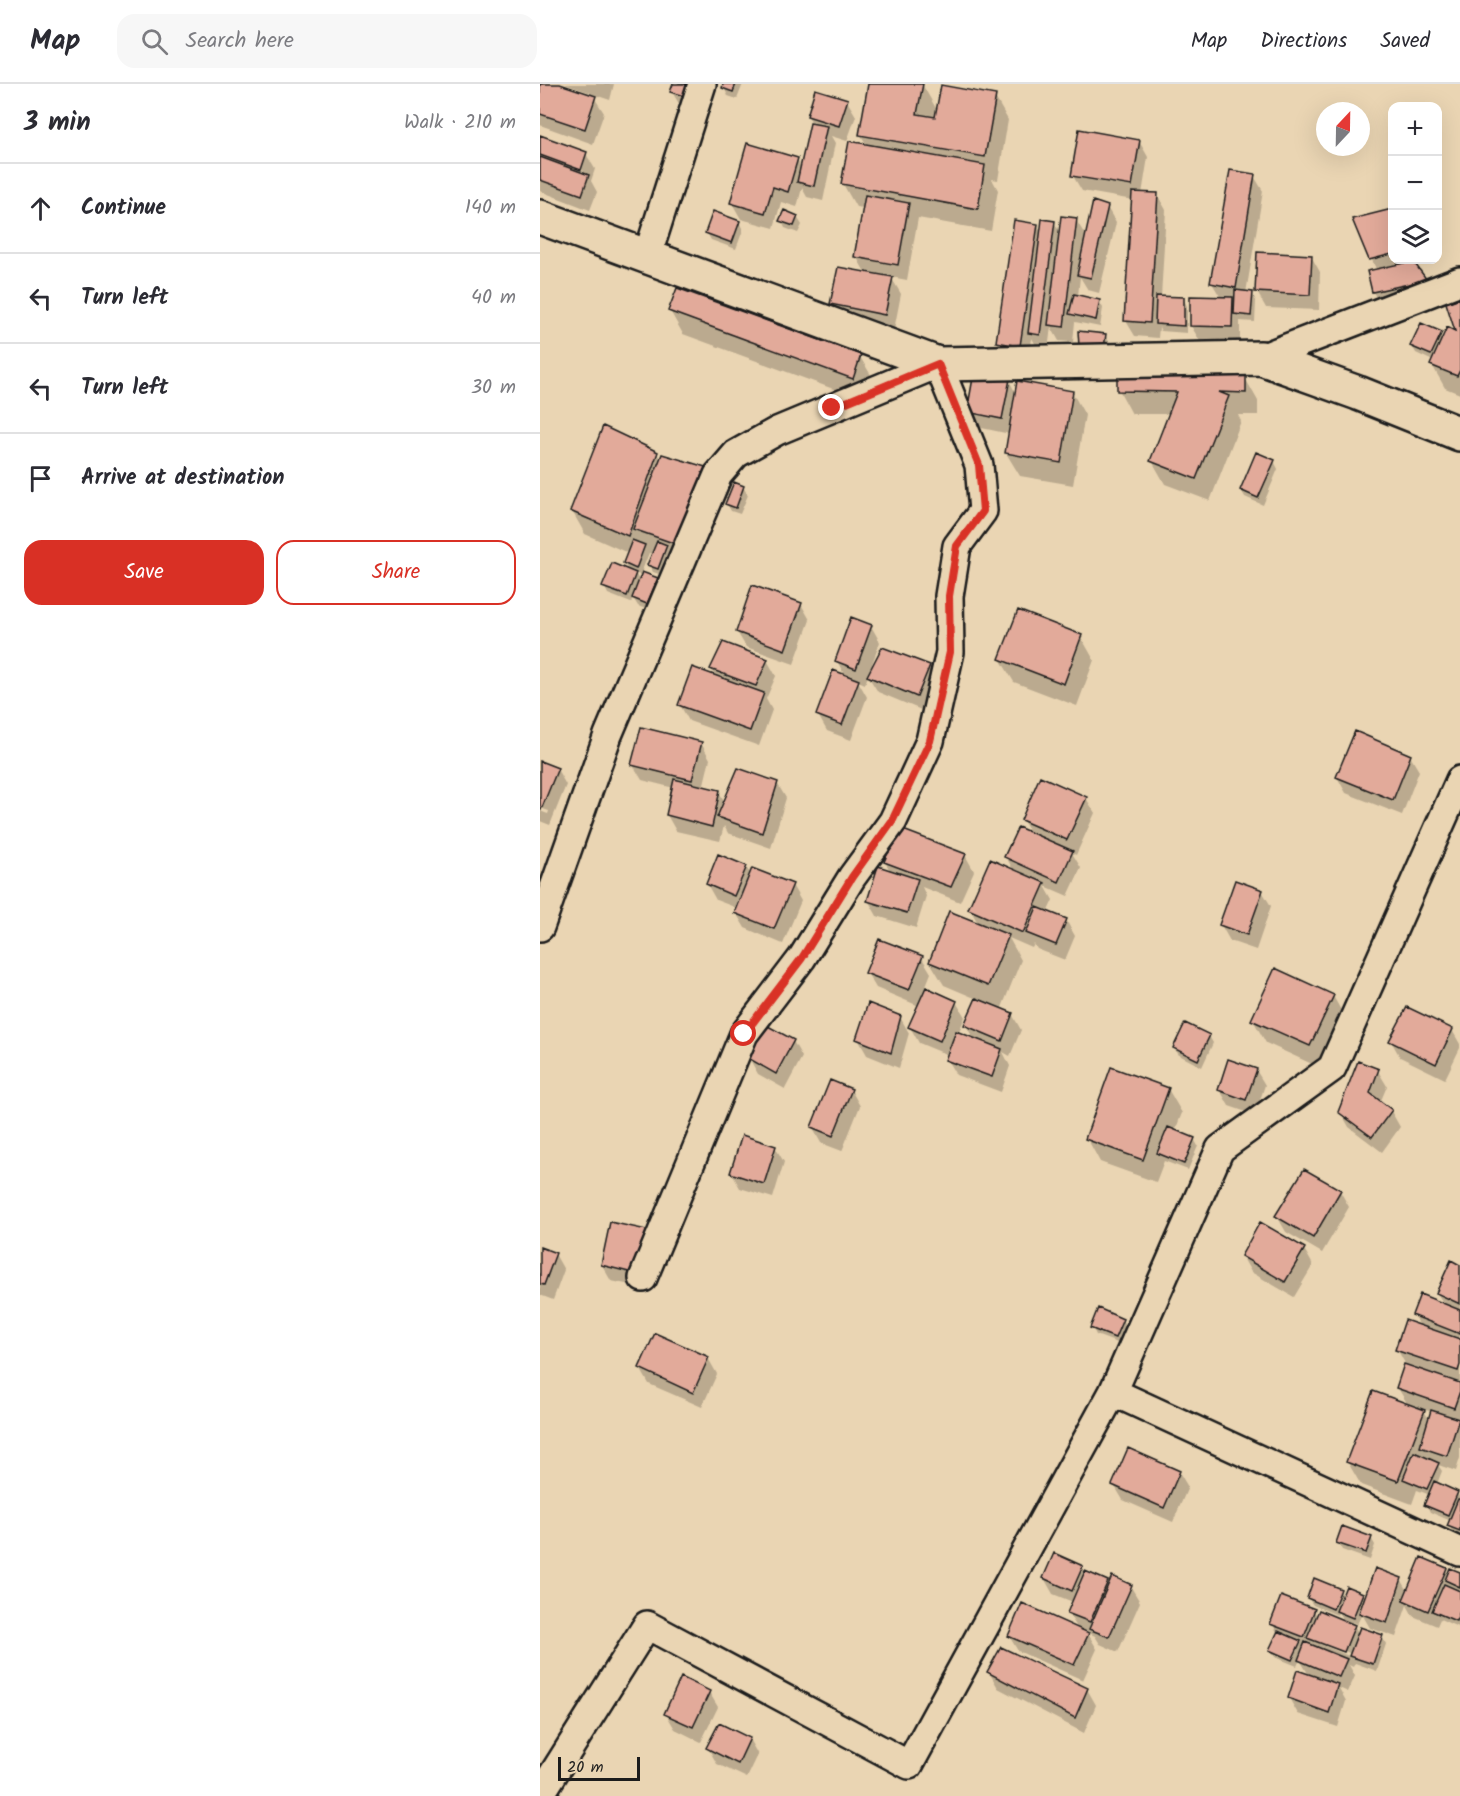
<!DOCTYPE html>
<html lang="en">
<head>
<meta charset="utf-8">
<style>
  :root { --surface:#fff; --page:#f7f7f7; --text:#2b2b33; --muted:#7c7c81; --line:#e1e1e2; --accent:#d93025 }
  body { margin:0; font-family:Kalam,sans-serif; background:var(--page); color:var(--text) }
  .controls { position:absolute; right:18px; top:18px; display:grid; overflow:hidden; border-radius:12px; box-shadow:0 6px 24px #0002 }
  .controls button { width:54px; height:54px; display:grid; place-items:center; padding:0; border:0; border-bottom:2px solid var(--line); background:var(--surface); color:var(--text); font:30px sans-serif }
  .compass { position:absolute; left:776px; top:18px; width:54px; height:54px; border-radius:50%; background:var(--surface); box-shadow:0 6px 24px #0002; rotate:22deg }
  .scale { position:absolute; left:18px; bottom:15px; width:82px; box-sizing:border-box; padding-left:6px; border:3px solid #1c1c1c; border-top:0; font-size:16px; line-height:21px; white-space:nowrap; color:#1c1c1c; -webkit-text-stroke:4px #ead5b3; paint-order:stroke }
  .stop { position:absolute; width:18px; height:18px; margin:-14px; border:4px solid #d93025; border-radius:50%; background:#fff }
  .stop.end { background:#d93025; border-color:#fff; box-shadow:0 2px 6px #0008 }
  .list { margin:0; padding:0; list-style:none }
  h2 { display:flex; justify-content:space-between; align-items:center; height:78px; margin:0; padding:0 24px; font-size:26px }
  h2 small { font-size:20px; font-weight:400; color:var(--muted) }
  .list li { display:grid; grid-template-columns:39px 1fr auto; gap:18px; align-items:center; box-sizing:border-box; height:90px; padding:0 24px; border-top:2px solid var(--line) }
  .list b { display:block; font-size:22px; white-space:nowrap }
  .list em { font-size:20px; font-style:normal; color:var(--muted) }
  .actions { display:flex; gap:12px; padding:18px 24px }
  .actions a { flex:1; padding:14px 0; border:2px solid var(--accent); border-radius:18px; text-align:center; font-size:21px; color:var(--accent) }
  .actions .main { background:var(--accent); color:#fff }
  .icon { flex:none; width:33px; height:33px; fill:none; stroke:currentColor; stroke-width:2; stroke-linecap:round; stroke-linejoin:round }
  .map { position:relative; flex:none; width:920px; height:1712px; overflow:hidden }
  header { display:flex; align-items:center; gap:36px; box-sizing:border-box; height:84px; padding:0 30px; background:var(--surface); border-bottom:2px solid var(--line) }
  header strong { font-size:28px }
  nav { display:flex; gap:33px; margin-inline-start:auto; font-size:21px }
  .search { width:420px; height:54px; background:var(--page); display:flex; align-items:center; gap:15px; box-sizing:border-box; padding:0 21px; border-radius:18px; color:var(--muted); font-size:22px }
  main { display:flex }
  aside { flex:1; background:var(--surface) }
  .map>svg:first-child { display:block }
</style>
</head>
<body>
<header>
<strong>Map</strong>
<div class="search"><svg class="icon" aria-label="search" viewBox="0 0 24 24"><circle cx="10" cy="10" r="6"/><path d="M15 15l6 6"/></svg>Search here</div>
<nav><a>Map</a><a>Directions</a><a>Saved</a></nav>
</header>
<main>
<aside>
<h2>3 min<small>Walk · 210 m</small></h2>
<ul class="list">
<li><svg class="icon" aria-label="ahead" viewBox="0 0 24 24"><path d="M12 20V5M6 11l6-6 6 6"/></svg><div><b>Continue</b></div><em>140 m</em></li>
<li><svg class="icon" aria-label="left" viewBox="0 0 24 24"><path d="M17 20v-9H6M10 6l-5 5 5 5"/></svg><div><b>Turn left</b></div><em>40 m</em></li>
<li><svg class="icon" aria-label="left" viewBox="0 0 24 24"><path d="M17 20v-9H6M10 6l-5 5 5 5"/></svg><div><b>Turn left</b></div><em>30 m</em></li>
<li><svg class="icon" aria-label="arrive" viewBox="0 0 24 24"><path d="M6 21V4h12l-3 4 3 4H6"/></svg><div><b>Arrive at destination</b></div></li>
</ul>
<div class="actions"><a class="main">Save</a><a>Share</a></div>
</aside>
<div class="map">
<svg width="920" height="1712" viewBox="0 0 920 1712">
  <rect width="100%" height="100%" fill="#ead5b3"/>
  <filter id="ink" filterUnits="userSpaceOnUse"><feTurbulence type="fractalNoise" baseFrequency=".0167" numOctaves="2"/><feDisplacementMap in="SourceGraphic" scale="12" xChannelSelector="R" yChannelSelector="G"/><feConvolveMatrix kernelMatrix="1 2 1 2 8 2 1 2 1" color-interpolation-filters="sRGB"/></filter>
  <g filter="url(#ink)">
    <path fill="#0003" fill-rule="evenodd" d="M0,0h15l35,12 1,-3 -26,-9h49l-4,16 -18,-6 12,19 -11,31 -53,-19z
      M134,0h38l-31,23 -9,-15z
      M185,0h18l-6,15 -9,-3 -4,-8z
      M329,0h53l15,26 58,-13 13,23 -10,60 -6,-1 6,11 -7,41 -73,-13 -11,62 -16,-3 10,17 -7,36 -53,-10 -9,-16 34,-30 -10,-18 8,-48 -8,-1 -13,-23 24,-39 -7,-11z
      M307,17l9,15 -9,25 -16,-5 4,7 -12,58 -16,-4 -5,-9 -5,19 -16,-5 -7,26 -33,-9 -9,-16 65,-44 4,8 12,-42 -5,-9z
      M0,53l46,17 9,15 -4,12 6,11 -7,18 -50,-19zM38,79l7,11h-4l-5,-10z
      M599,57l9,16 -6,37h15l9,16 -5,88h22l4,8v27l-26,-2 -2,-4 -1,11 -23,-2 -9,-15 7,-121 -51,-9 -9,-15z
      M714,92l9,15 -17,102h6l4,8 -1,21 -15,-1v21l-40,-1 -9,-15 30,-28 -9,-15z
      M567,123l9,16 -17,70 -11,-3 -8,-13 -2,19 21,5 4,7 -3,19 -25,-5 -2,20 -14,-1 -8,-14 -3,23 -10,-1 -6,-11 -3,23 -23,-3 -9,-16 40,-117 5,8 12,-11 6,11 16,-13 11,18z
      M852,126v50h38l1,2 -16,4 11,15 -44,26 -9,-15 -4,-20 8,-1 -23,-51z
      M257,133l5,8 -4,8 -13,-5 -4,-8z
      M199,138l4,8 -7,19 -25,-9 -4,-7z
      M771,172l9,16 -1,38 -53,-2 -9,-16z
      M920,215v95l-15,-6 -13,-23 1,-4 -17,-8 -4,-7 28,-12 3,5 15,-6z
      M130,227l190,46 14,23 -8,21 -183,-67z
      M565,251l5,8 -2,12 -28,-9z
      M705,294l13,23v14h-20l3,6 -31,80 -45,-17 -13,-23 18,-47h-38l-13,-24z
      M469,296l7,14 56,-2 13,23 -12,70 -53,-9 -14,-23 4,-19 -33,-7 -9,-15z
      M117,369l4,8 47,9 -46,105 -9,-3 -4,-7 4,-11 -4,-1 -8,20 16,6 4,7 -10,25 -13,-5 -5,-8 -2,5 -23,-9 -4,-8 25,-14 -5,-9 4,-10 -43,-19 -13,-23zM95,489l7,3 -2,6z
      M734,377l4,8 -15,36 -18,-8 -4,-7z
      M203,403l5,8 -8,19 -9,-3 -4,-7z
      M261,520l9,16 -16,44 -48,-17 -9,-15z
      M331,542l9,16 -8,22 57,2 9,16 -12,30 -48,-20 -10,-16 -3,8 -7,-3 9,16 -16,43 -24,-9 -9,-16 27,-39 -8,-15z
      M541,553l13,23 -17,46 -63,-24 -14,-23z
      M227,576l9,16 -10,23 6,11 -13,36 -70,-25 -9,-16 36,-28 -5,-8z
      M161,659l9,16 -7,29 16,4 6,10 52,-19 9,15 -15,50 -43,-15 -4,-7 -4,15 -44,-10 -9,-16 7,-27 -32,-8 -9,-15z
      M870,672l9,15 -17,44 -56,-22 -9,-16z
      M0,678l17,7 9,16 -16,40 -10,-4v-10l8,3 1,-3 -9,-3z
      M546,714l9,15 -19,42 -4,-2 9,15 -13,28 -23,-10 8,14 -6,13 19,7 9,16 -10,24 -28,-11 -3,-5 -2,4 -23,-10 12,22 -20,50 11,4 9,16 -11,26 -7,-4 7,14 -9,26 -45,-17 -9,-15 1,-5 -29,-12 -9,-16 9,-21 -43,-18 -9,-15 55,-15 9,15 -6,15 31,14 9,15 -7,17 16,6 -8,-15 11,-26 -33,-14 -14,-23 49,-37 -9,-16 44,-38 -8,-14 25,-23 -9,-15z
      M425,771l9,16 -14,31 -38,-15 4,9 -10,32 -39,-12 -9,-16 23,-28 -6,-10z
      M206,783l5,8 41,10 9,16 -18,43 -38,-16 -9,-15 1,-5 -21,-8 -9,-16z
      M722,807l9,15 -15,44 -26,-9 -9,-16z
      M793,912l13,23 -23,50 -57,-26 -13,-23z
      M360,933l9,16 -10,35 -32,-13 -9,-16z
      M912,946l8,14v4l-15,31 -45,-22 -9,-16z
      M669,952l4,7 -11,24 -23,-12 -5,-7z
      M253,957l9,16 -17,32 -27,-15 -9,-16z
      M716,986l9,15 -10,30 -26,-9 -9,-16z
      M838,987l9,15 -7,17 11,8 9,16 -18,25 -33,-25 -9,-16z
      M628,1005l14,24 -7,18 19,8 4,7 -10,24 -24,-9 -8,21 -56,-20 -13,-24z
      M311,1006l9,16 -18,45 -21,-8 -9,-16z
      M235,1063l9,15 -11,36 -33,-10 -9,-16z
      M800,1107l9,16 -27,46 -36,-21 -9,-16z
      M106,1148l9,15 -9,41 -35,-7 -9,-16z
      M0,1165l15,5 9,16 -11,30 -13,-5z
      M764,1165l9,16 -19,32 -43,-25 -9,-16z
      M920,1182v156l-2,-1 2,3v34l-4,13 -18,-6 4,6 -5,13 20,9 3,5v44l-11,-16 2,-5 -21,-9 -4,-8 4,-9 -13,-5 -5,14 -51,-19 -14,-24 61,-56 -10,-17 9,-21 -10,-18 23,-23 -6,-11 31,-9 -8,-13zM883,1325l9,3 -2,9z
      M582,1236l4,7 -6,17 -24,-9 -4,-8z
      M168,1274l9,16 -15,33 -53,-23 -9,-16z
      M639,1388l9,15 -15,35 -50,-22 -9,-15z
      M831,1454l4,7 -5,15 -28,-10 -4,-7z
      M542,1483l4,6 21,9 2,5h22l9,15 -22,50 -18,-8 -5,-8 -8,-4 10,17 -14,31 -65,-29 -9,-15 69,-7 -10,-16 5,-11 -20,-8 -9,-16z
      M906,1486l3,5 11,-1v54l-20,-9 -3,7 -24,-10 -6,-11 -11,32 -26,-9 -8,-14 -5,10 -5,-2 7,12 23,2 4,8 -9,27 -22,-8 -2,4 -4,-2 6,11 -7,16 -9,-4 7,13 -8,26 -40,-13 -9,-16 20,-23 -9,-15 -3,6 -22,-9 -4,-7 7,-16 -6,-11 42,-12 3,5 27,6 -6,-10 -1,3 -24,-10 -5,-7 32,-8 3,6 19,-2 3,6 36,-21 7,12zM780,1557l32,13 -1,3 -31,-13z
      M449,1588l98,17 9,16 -12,28 -86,-45z
      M169,1608l9,15 -17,35 -26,-13 -9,-15z
      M179,1641l30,14 9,16 -11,23 -30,-14 -9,-16z"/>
    <path fill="#e2aa9a" stroke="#1c1c1c" stroke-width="1.5" d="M0,0h20l36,12 -11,33 -45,-15z
      M133,0h26l-4,15 -25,-7z
      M183,0h13l-3,8 -11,-4z
      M328,0h55l-6,30 18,3 6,-32 55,10 -11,62 -126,-22z
      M275,5l33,10 -9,27 -32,-10z
      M270,39l17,3 -13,60 -17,-4z
      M539,45l61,11 -8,46 -61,-10z
      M0,51l47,17 -6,18 -41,-15z
      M309,57l136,24 -7,44 -137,-25z
      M207,59l51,15 -10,34 -15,-5 -8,26 -35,-10z
      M0,73l49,18 -7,20 -42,-15z
      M690,86l25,4 -19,114 -26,-5z
      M592,108l26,1 -8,130 -26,-2z
      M325,111l44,8 -11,62 -44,-8z
      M553,117l15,5 -17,72 -14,-3z
      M852,125v45l-23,6 -17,-41z
      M244,126l14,6 -4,10 -15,-5z
      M173,127l27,10 -8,22 -27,-10z
      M521,132l16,2 -13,109 -16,-2z
      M502,135l13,2 -15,114 -12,-2z
      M474,136l24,4 -18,122 -24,-4z
      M717,168l55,3 -2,40 -55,-3z
      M873,177l14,19 -55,12 -5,-21z
      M298,183l55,10 -8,38 -55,-11z
      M137,204l184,67 -8,24 -185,-68z
      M695,206l18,2 -2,24 -17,-2z
      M534,210l26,6 -4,20 -27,-6z
      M616,212l28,1v29l-29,-2z
      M650,212l43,1 -1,30 -42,-1z
      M920,214v72l-3,6 -27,-11 17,-38 8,4 -9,-28z
      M881,239l21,9 -11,23 -21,-9z
      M538,247l28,3 -2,14 -25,-2z
      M434,288l36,7 -8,40 -35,-7z
      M577,291l129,1v17l-27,-1 10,4 -33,83 -46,-18 27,-69 -60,-1z
      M477,297l56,10 -12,72 -56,-10z
      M63,342l55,26 -30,84 -58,-25z
      M716,368l19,8 -17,38 -18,-8z
      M122,370l47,14 -30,77 -46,-16z
      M194,398l10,4 -8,22 -11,-4z
      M92,456l13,5 -9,24 -13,-6z
      M117,457l10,4 -9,24 -11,-4z
      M72,479l24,10 -9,23 -25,-9z
      M102,488l16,6 -11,26 -15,-6z
      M212,501l50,18 -17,47 -49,-18z
      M478,526l64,25 -18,49 -65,-25z
      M311,533l21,8 -16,44 -21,-8z
      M183,558l45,17 -12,27 -46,-17z
      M342,563l48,18 -13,32 -50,-21z
      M152,583l72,26 -14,38 -72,-26z
      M293,586l26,10 -17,45 -26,-10z
      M101,643l61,15 -10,38 -61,-15z
      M815,647l56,24 -18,45 -57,-23z
      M0,677l18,7 -17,42 -1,-1z
      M198,684l40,14 -16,51 -45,-16z
      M500,692l47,21 -20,43 -46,-20z
      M134,695l46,11 -8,37 -46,-12z
      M478,743l55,24 -14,31 -55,-25z
      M358,744l68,26 -15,33 -67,-25z
      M178,770l29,12 -13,30 -28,-12z
      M450,775l55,24 -22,50 -55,-24z
      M338,782l40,13 -11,34 -40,-12z
      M212,784l41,16 -19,45 -40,-16z
      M695,796l28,10 -16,45 -28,-10z
      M497,823l30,12 -11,26 -30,-12z
      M409,827l60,24 -21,51 -59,-24z
      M339,855l44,17 -14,34 -44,-17z
      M735,884l59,27 -24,51 -59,-26z
      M386,903l31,14 -17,40 -32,-14z
      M436,914l37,15 -11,28 -38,-16z
      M328,919l33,13 -10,37 -35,-14z
      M867,923l46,22 -17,35 -47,-23z
      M645,939l25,12 -12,25 -25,-12z
      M226,941l28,15 -18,34 -28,-16z
      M416,947l46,18 -10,28 -47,-17z
      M688,975l29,10 -11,31 -28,-10z
      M818,977l21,8 -9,24 22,17 -20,27 -34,-25z
      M571,983l58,21 -26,72 -58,-21z
      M290,996l22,9 -19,47 -22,-9z
      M628,1043l27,11 -11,26 -27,-11z
      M202,1051l34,11 -12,38 -34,-11z
      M764,1085l37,21 -28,48 -38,-22z
      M70,1138l37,8 -10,44 -36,-9z
      M720,1138l45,26 -20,34 -44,-26z
      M0,1163l16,6 -12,32 -4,-1z
      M911,1176l9,5v39l-24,-11z
      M880,1210l40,16v24l-48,-19z
      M558,1224l25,11 -8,19 -25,-10z
      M865,1236l55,19v26l-2,6 -63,-21z
      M115,1249l54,24 -16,36 -54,-25z
      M864,1280l56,19v8l-6,17 -58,-20z
      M833,1307l52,19 -27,71 -52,-19z
      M891,1326l28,9 -12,37 -27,-9z
      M588,1364l52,23 -16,37 -52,-23z
      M874,1368l25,11 -12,26 -24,-10z
      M894,1397l24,11 -10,23 -24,-10z
      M918,1415h2v32l-13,-5z
      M802,1442l30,11 -6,16 -30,-10z
      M514,1469l29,13 -11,25 -29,-13z
      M881,1473l26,11 -19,43 -25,-11z
      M835,1484l27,10 -15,45 -28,-10z
      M910,1484l10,4v15l-15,-7z
      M545,1487l23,10 -18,41 -23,-9z
      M572,1492l20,9 -23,52 -20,-8z
      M774,1494l27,11 -8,20 -26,-11z
      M904,1500l16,7v20l-4,10 -24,-10z
      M806,1502l17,7 -10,25 -17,-7z
      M741,1512l34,13 -11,28 -34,-13z
      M482,1519l67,30 -15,32 -66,-29z
      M779,1526l36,15 -11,27 -37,-14z
      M820,1543l23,8 -10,29 -24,-8z
      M738,1547l23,10 -9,19 -23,-10z
      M765,1558l42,17 -8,18 -41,-17z
      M461,1563l87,41 -13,30 -88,-46z
      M757,1586l41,14 -9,29 -41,-15z
      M141,1593l29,14 -17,36 -29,-13z
      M179,1639l31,15 -12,26 -32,-16z"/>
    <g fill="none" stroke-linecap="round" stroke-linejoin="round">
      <defs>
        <path id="minor" d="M107,173l55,-173
          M721,274l199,-77
          M0,843l68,-192 110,-260 18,-21 41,-23 161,-67 41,101 4,46 -26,35 -8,50 1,56 -20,89 -37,80 -41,56 -50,81 -58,76 -101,244
          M573,1308l347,160
          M0,1711l107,-170 262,140 204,-373 107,-243 112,-81 128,-288"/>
        <path id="tertiary" d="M0,133l398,147 323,-6 97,35 102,41"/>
      </defs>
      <use href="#minor" stroke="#1c1c1c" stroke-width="32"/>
      <use href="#tertiary" stroke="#1c1c1c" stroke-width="38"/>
      <use href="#minor" stroke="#ead5b3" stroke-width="27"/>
      <use href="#tertiary" stroke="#ead5b3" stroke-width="33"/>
    </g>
  </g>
  <g fill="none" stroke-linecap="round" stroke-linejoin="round" filter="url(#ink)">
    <path stroke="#d93025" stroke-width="8" d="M204,950l58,-76 50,-81 40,-56 38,-80 20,-89 -1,-56 8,-50 26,-35 -4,-46 -41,-101 -106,44"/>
  </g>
</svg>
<div class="controls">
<button>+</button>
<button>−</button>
<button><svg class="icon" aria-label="layers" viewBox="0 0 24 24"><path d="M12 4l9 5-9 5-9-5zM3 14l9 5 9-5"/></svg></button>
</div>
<svg class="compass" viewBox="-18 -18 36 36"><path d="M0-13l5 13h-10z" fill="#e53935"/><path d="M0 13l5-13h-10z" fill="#7c7c81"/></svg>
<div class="scale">20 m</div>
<div class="stop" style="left:204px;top:950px"></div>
<div class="stop end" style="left:292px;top:324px"></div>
</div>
</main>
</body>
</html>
